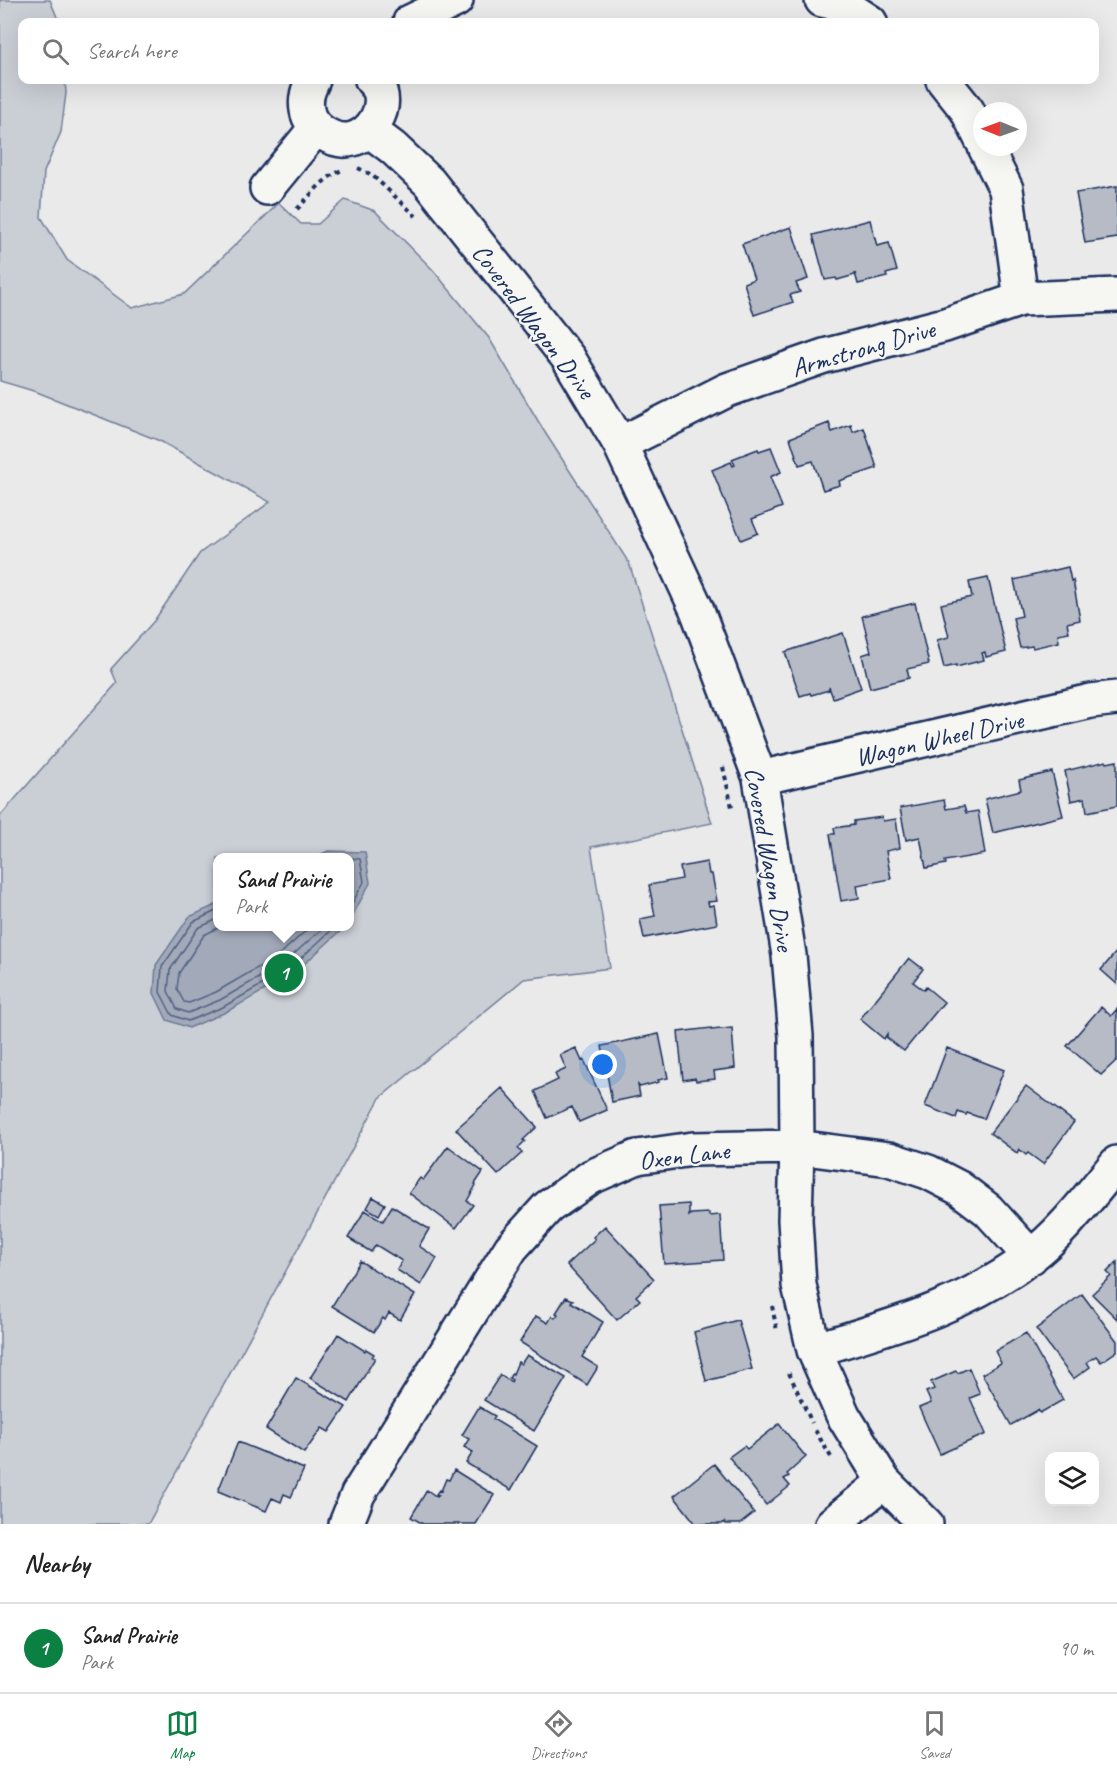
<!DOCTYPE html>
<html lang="en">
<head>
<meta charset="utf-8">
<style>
  :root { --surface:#fff; --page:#f2f2f2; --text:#222; --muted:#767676; --line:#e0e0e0; --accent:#0b8043 }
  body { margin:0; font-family:Caveat,sans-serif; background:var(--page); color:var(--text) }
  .controls { position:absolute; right:18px; bottom:18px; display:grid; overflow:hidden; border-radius:12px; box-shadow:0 6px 24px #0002 }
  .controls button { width:54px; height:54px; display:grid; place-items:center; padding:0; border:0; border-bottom:2px solid var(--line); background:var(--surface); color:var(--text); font:30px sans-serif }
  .compass { position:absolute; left:973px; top:102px; width:54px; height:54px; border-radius:50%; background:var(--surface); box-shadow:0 6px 24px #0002; rotate:271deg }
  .you { position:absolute; left:603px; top:1065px; width:21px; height:21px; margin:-15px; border:4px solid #fff; border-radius:50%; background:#1a73e8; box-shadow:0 0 0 9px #1a73e833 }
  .badge { display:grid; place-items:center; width:39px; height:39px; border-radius:50%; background:var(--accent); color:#fff; font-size:20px; font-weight:700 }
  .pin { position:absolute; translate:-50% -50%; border:3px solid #fff; box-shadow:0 2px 6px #0006 }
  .popup { position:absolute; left:213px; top:853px; width:141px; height:78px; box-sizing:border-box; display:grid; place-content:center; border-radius:12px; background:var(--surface); filter:drop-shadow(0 2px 4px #0005); font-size:20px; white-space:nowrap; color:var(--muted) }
  .popup b { font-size:22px; color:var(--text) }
  .popup::after { content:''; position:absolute; left:50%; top:100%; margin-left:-12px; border:12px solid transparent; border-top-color:var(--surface) }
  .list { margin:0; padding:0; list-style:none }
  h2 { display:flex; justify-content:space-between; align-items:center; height:78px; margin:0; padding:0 24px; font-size:26px }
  h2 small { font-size:20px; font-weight:400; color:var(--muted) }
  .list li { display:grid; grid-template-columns:39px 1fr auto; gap:18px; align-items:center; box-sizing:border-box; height:90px; padding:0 24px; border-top:2px solid var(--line) }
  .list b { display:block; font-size:22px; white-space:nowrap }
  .list p { margin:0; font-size:20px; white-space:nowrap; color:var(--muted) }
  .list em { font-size:20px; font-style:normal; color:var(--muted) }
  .icon { flex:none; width:33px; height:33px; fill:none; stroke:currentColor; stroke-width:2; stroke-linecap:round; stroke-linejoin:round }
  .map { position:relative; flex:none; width:1117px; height:1524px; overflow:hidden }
  .search { position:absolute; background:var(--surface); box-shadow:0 6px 24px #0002; left:18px; right:18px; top:18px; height:66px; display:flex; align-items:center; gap:15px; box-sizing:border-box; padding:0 21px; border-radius:12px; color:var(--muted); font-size:22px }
  .sheet { height:168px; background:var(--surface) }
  nav { display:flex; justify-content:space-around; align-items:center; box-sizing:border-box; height:84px; border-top:2px solid var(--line); background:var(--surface); font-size:16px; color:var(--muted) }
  nav a { display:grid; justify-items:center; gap:3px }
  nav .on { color:var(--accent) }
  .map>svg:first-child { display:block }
</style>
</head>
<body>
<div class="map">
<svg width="1117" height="1524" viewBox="0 0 1117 1524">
  <rect width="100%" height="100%" fill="#e9eae9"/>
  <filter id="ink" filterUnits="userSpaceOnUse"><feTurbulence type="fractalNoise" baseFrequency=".0167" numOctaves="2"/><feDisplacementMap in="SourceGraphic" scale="12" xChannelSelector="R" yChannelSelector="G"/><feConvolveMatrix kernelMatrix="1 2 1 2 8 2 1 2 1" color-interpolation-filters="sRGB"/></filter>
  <g filter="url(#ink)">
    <path fill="#caced5" stroke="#727e9a" stroke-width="1.5" fill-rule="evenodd" d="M0,0h50l9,22h-37v58h43l1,13 -5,39 -17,40 -3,45 26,43 65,48 52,-14 95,-91 22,21h17l27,-24 30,11 58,59 56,68 55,93 85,132 83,260 -121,24 19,121 -86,11 -144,119 -232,426h-148v-708l117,-133 -6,-14 43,-48 46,-68 70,-51 -110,-61 -123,-49 -37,-11zM218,858h132v68h-132z"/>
    <path fill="#a2aaba" stroke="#6c7995" stroke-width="1.5" d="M328,851l37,1 5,31 -20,37v-62l-35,-1z
      M218,904v22l127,1 -53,48 -66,37 -37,16 -22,-8 -13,-27 2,-28 33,-48z"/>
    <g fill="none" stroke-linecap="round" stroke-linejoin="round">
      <path stroke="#516083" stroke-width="1.5" d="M350,858l10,1 4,23 -14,25
        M218,910l-25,12 -31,45 -2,25 12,23 16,6 35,-14 65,-37 48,-44
        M218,919l-20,9 -28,42 -2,21 9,18 11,4 32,-13 63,-36 42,-38
        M222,926l-18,9 -25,38 -2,16 7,13 5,1 27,-11 62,-36 33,-30"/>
    </g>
    <path fill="#b6bbc6" stroke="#1b2f5e" stroke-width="1.5" d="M1117,186v52l-32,5 -9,-50z
      M870,220l7,26 12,-3 8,28 -11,3 1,3 -29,7 -3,-11v2l-18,5 -1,-2 -11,2 -12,-45z
      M791,227l17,52 -12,4 4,9 -10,3 3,7 -39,13 -10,-32 10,-4 -12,-35z
      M829,423l3,9 19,-7 2,7 11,-4 13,40 -38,13 1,4 -17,5 -10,-29 -14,4 -9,-27z
      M771,447l10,25 -11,5 12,30 -30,12 6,14 -17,7 -29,-70 19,-8 2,4 2,-1 -3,-6 26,-10 1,2z
      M1068,567l3,14 2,-1 7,40 -13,3 2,9 -11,2 1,8 -26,6 -1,-2 -12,2 -7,-30 9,-2 -8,-36z
      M988,578l18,74 -20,5 -1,-5 -3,1 2,7 -28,7v-2l-12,3 -7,-28 12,-3 -8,-33 31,-7 -3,-15z
      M915,603l14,61 -22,5 2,9 -39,10 -8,-33 9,-3 -9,-36z
      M843,633l18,55 -28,10 -4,-11v3l-18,5 -1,-2 -10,3 -15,-44z
      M1106,761l1,2 10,-2v45l-30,6 -2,-14 -14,3 -6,-30z
      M1052,772l11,44 -70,17 -8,-34 36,-9 -2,-10z
      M944,800l2,9 18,-3 2,7 12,-2 7,43 -40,7 1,3 -20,4 -6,-31 -14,3 -6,-32z
      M882,817l1,4 13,-2 4,29 -14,3 5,28 -34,6 2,13 -18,3 -11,-67h5l-1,-6 20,-3v-4z
      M707,862l2,12h3l5,27 -9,1 1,4 5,-1 3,19 -73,14 -4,-19 15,-3 -6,-31 33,-6 -2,-12z
      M1117,951v33l-16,-14z
      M909,958l14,11 -10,13 11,8 2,-3 18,15 -40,49 -17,-13v-4l-3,5 -24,-20z
      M1101,1007l10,9 6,-7v51l-16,15 -34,-29z
      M711,1028v2l21,-2 3,40 -21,3 1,8 -19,2 -1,-3 -12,2 -5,-48z
      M659,1034l9,44 -10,2 1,2 -19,5 -2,-2 2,11 -28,6 -10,-56z
      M576,1048l6,13 2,-1 23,50 -28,12 -7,-15 -25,11 -12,-27 23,-11 -3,-6 11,-5 -6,-14z
      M947,1048l57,22 -20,49 -17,-6 -1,2 -8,-3 -2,6 -31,-12z
      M1026,1086l48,36 -31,42 -15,-11 -2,2 -7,-6 -2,4 -27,-20z
      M502,1088l35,39 -14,13 2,1 -7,7 4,5 -24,22 -42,-46z
      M448,1146l35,26 -8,12 1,1 -9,16 6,4 -17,23 -47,-35 11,-15 3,2z
      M373,1197l12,7 -6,11 -12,-7z
      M689,1204v12l2,-2 18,-1v3l11,-1 3,45 -59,4 -5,-58z
      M392,1206l37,23 -10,17 18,12 -16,27 -24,-15 5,-9 -26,-16 -5,7 -23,-14 17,-28 18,11z
      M605,1226l49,53 -18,17 4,4 -23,20 -50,-55 28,-26 -2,-2z
      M360,1261l55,34 -15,25 -11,-7 -4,7 -2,-2 -9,14 -42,-26z
      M1117,1262v57l-25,-25 19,-18 -4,-4z
      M1082,1294l35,47v10l-16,11 -5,-6 -9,6 3,5 -17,12 -37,-50z
      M566,1297l7,3 -2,2 32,20 -21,35 16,10 -11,18 -67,-43 16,-26 12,7 4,-7 3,2 3,-4 -2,-1z
      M738,1320l14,49 -46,12 -12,-49z
      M1026,1333l37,67 -23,13 -2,-3 -27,15 -29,-51 19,-11 -6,-12z
      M338,1334l27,17 1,-2 8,5 -2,3 3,1 -26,44 -39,-24z
      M527,1355l39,23 -32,53 -50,-31 16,-25 11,7 1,-2 -3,-2 3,-5 1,1 5,-12 3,2z
      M969,1368l11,26 -10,4 16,36 -46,20 -21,-46 12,-5 -5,-11 8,-3 -3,-7 25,-11 2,2z
      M296,1378l50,29 -17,25 -7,-4 -18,25 -38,-24z
      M479,1407l16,9 -2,3 44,27 -26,44 -45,-27 7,-11 -9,-5 5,-8 -7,-4z
      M779,1424l27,33 -19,17 2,2 -5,3 6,7 -24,19 -37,-48 15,-11 3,3z
      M238,1442l66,27 -13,28 -7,-3 -3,8 -9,-4 -6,13 -48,-20z
      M714,1464l40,49 -14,11h-14l-2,-2 -2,2h-26l-22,-28z
      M454,1470l40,25 -18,29h-53l-12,-7 16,-27 10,7 2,-2 -3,-1 3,-4 2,1 5,-12 3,1z"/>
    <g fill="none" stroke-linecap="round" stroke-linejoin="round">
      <defs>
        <path id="minor" d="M822,0l22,5 26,17
          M410,22l46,-22
          M313,80c-5,10 -8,18 -6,30 3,19 27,34 46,29 19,-6 33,-28 27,-48 -1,-3 -5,-8 -8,-11
          M943,80l24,30 15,30
          M369,130l24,18 36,34 140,177 51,85 77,166 63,168 29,177 7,81 1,111 -2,73 4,65 15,65 29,65 41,67 42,42
          M985,147l21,42 15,110
          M267,188l49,-60
          M620,444l107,-54 97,-34 121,-31 76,-26 96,-4
          M760,778l331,-77 26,-3
          M814,1350c75,-23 153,-44 216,-93 34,-26 60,-62 87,-94
          M346,1524l12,-30 153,-246 37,-41 43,-30 46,-20 56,-8 104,-2 92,12 39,13 31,16 29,22 43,47
          M832,1524l52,-42"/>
      </defs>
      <use href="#minor" stroke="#1b2f5e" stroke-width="38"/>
      <path stroke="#1b2f5e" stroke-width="4" stroke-dasharray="4.5 4.5" stroke-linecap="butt" d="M358,168l14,7 44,41
        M297,209c14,-14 26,-31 45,-39
        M723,767l9,40
        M772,1306l5,25
        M789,1373l23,50
        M815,1430l16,27"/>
      <use href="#minor" stroke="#f6f6f2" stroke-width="33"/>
    </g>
  </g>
  <g text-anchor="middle" stroke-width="4.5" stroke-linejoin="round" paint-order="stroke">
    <g font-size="26" fill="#1b2f5e" stroke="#f6f6f2">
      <text transform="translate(534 321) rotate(53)" y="9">Covered Wagon Drive</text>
      <text transform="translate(863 348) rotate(-16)" y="9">Armstrong Drive</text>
      <text transform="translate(939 738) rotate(-13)" y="9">Wagon Wheel Drive</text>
      <text transform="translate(770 859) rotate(80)" y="9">Covered Wagon Drive</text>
      <text transform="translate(684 1155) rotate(-7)" y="9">Oxen Lane</text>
    </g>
  </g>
</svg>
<div class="controls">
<button><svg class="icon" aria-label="layers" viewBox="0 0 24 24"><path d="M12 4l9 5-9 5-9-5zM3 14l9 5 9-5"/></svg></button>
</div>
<svg class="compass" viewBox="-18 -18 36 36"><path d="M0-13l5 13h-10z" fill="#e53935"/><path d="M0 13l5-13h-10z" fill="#767676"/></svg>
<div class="you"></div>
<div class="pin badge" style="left:284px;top:973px">1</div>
<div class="popup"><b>Sand Prairie</b>Park</div>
<div class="search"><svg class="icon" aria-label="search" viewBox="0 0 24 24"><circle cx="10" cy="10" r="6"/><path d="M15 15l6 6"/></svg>Search here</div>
</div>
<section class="sheet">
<h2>Nearby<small></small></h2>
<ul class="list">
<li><span class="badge">1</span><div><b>Sand Prairie</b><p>Park</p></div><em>90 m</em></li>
</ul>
</section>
<nav>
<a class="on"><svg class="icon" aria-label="map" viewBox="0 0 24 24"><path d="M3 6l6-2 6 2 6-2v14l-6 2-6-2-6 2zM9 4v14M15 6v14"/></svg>Map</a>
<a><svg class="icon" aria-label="directions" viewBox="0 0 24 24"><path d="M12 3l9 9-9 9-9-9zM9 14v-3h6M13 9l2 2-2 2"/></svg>Directions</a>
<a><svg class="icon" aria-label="saved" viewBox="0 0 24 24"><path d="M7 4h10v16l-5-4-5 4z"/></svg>Saved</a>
</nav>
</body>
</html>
